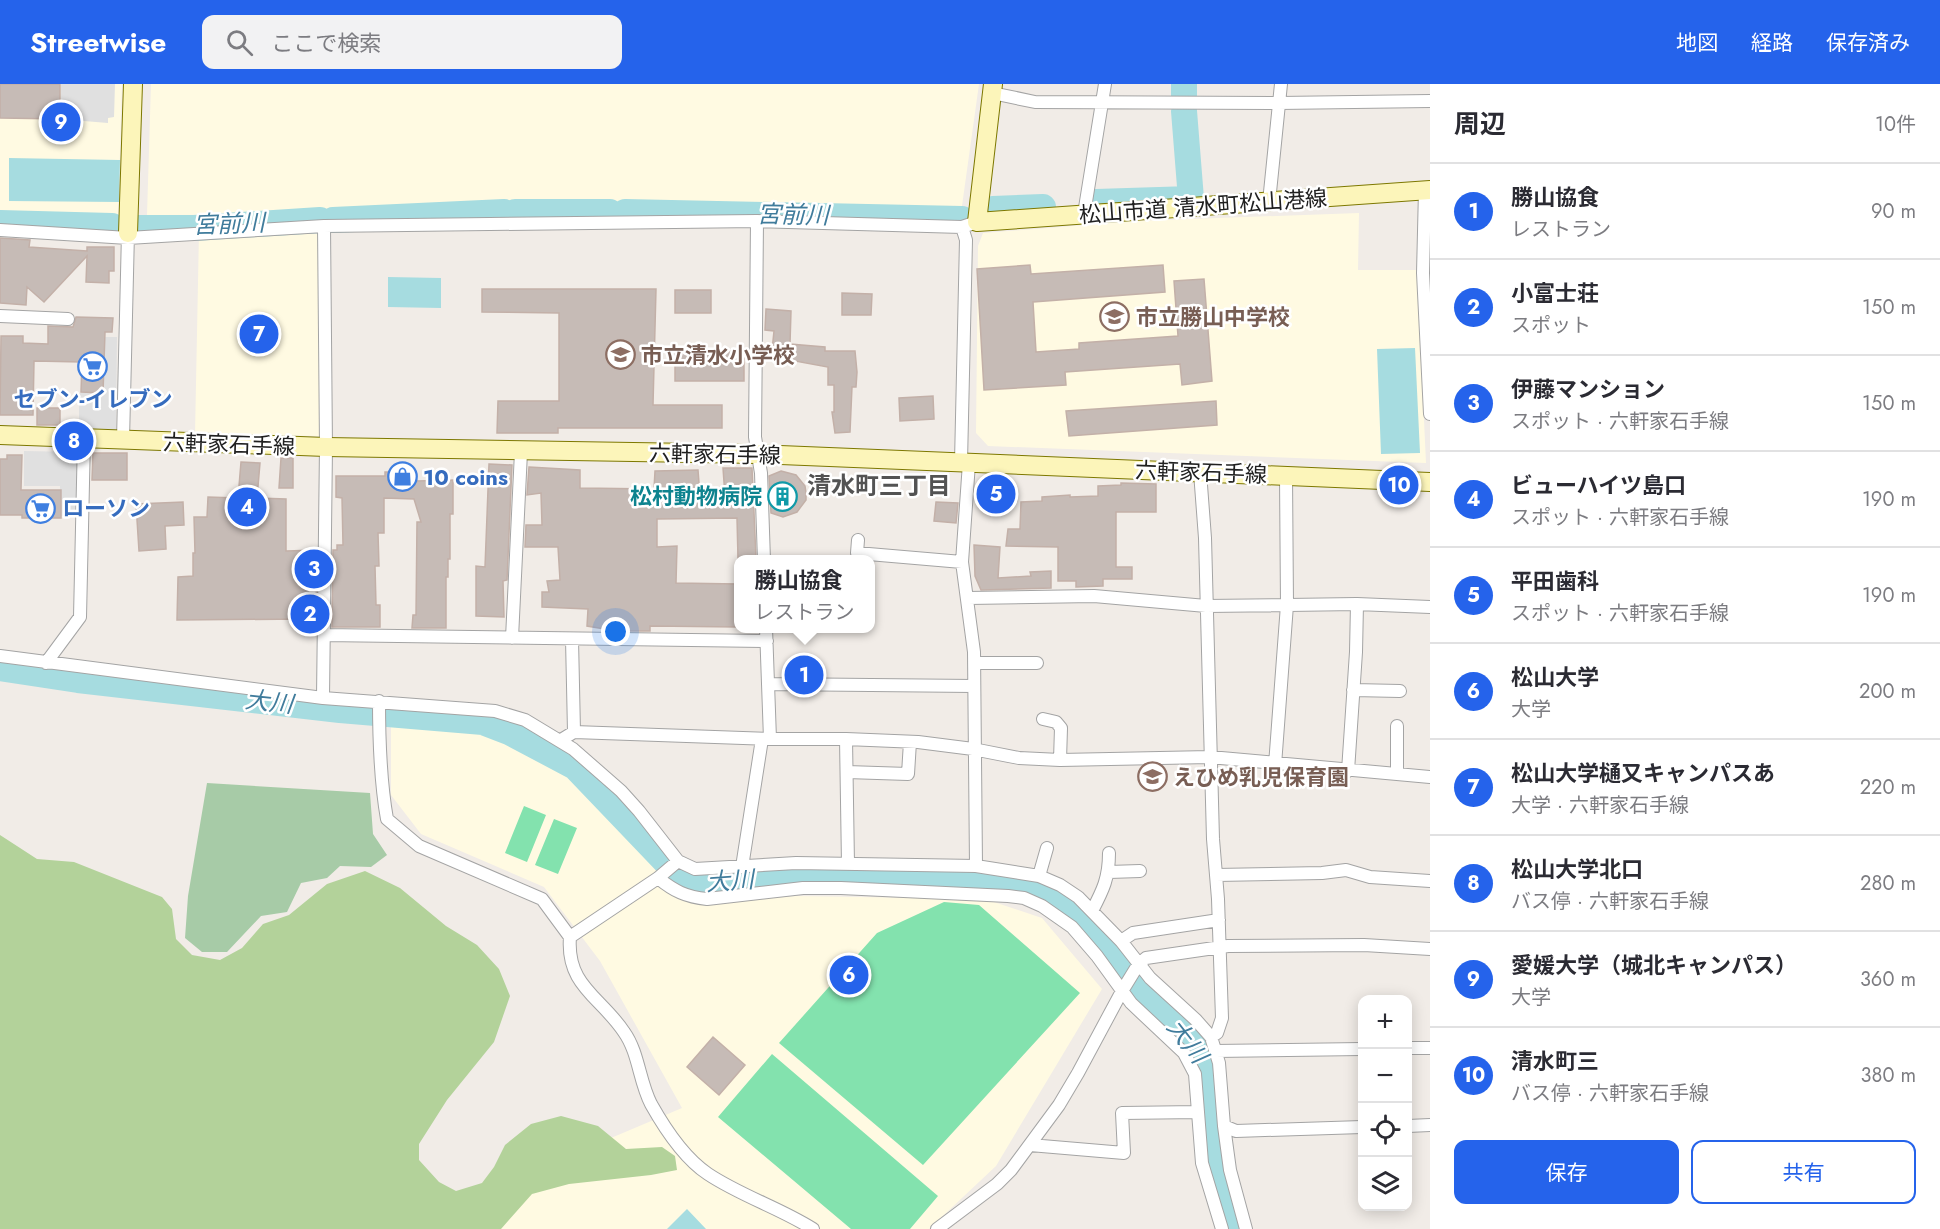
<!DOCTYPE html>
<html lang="ja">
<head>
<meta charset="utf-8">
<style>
  :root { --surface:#fff; --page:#f2f2f3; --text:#2b2b33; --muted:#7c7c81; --line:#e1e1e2; --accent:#2563eb }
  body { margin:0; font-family:Jost,"Noto Sans JP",sans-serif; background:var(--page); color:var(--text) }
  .controls { position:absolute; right:18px; bottom:18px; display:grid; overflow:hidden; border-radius:12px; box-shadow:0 3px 15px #0003 }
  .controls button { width:54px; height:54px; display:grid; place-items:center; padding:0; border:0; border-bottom:2px solid var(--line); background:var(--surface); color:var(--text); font:30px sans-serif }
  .you { position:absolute; left:616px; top:548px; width:21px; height:21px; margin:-15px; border:4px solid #fff; border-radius:50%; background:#1a73e8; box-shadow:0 0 0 9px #1a73e833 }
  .badge { display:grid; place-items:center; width:39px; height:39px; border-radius:50%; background:var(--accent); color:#fff; font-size:20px; font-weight:700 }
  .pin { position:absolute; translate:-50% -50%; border:3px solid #fff; box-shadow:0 2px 6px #0006 }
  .popup { position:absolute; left:734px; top:471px; width:141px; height:78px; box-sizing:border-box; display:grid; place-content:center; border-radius:12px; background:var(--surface); filter:drop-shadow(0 2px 4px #0005); font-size:20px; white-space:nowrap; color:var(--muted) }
  .popup b { font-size:22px; color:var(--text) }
  .popup::after { content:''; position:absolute; left:50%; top:100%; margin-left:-12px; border:12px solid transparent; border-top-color:var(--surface) }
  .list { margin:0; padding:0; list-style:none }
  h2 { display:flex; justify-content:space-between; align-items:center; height:78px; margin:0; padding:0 24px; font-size:26px }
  h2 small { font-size:20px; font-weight:400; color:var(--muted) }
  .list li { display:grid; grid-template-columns:39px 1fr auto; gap:18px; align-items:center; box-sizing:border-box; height:96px; padding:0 24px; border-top:2px solid var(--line) }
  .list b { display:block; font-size:22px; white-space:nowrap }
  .list p { margin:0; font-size:20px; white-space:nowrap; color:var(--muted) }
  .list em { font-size:20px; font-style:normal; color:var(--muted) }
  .actions { display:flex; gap:12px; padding:18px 24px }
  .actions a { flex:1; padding:14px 0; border:2px solid var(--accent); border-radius:12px; text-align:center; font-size:21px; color:var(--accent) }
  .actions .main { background:var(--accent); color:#fff }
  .icon { flex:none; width:33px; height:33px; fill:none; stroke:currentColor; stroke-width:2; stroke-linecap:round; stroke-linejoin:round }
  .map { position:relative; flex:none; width:1430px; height:1145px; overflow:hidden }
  header { display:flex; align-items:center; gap:36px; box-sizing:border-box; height:84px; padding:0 30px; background:var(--accent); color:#fff }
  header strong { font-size:28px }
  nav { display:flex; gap:33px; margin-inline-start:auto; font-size:21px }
  .search { width:420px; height:54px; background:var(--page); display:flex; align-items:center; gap:15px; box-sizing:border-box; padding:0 21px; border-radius:12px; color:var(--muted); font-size:22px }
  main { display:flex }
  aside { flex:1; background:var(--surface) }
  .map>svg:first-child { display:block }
</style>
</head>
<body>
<header>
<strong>Streetwise</strong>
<div class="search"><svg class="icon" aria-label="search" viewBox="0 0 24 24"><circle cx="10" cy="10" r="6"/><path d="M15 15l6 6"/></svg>ここで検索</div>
<nav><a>地図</a><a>経路</a><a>保存済み</a></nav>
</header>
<main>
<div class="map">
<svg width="1430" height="1145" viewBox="0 0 1430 1145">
  <rect width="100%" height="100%" fill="#f1ece7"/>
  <path fill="#fffae2" d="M0,0h122l-4,135h-118z
    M151,0h828l-18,129 -814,2z
    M1359,129l-1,57h59l9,193 -438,-17 -12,-13 2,-187 5,-13 153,-12z
    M199,148l124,2 -4,202 -124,-2z
    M391,640l90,9 80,35 134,136 101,-8 189,3 57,19 60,71 -106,177 -67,63h-533l286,-121 -82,-147 -56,-74 -123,-53 -30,-39z"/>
  <path fill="#b3d29a" d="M0,751l37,24 37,3 88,35 10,12 4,30 16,16 28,5 22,-12 21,-24 26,-9 38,-31 38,-13 35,17 46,38 31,19 22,24 11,27 -16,46 -47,58 -28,44v16l20,22 17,9 26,-8 12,-16 11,-22 26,-21 30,-8 37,10 28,23 36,-2 13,9 2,14 -26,5 -82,9 -37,10 -31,35h-501z"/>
  <path fill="#a7cba7" d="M207,699l163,10 3,41 14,21 -16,12 -31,-1 -13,12 -26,5 -14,29 -26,4 -34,36h-25l-17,-14 3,-42z"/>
  <path fill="#83e2ae" d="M524,722l22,9 -19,47 -22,-9z
    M554,735l23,9 -19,46 -23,-9z
    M944,818l35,3 101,88 -157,172 -144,-122 98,-110z
    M772,970l166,142 -28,33h-59l-133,-112z"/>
  <path fill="#e0e0e0" d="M61,0h54l-1,33 -6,1v5l-48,-4z
    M101,253h16l-1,94 -37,-1v-37h21z
    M24,367l55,1v64h-19v-30h-36z"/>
  <path fill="#a6dce0" d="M9,74l111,2 -1,42 -110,-1z
    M388,193l53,1v30l-53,-1z
    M1415,264l5,105 -39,1 -4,-105z
    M687,1125l19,20h-39z"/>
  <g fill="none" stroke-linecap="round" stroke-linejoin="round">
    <path stroke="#a6dce0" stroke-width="26" d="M1184,14v-14
      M1096,118l95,-3 -7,-88
      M993,125l50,-2
      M515,128h95
      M625,128l337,7
      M333,136l171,-8
      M0,139l112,3
      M138,144h56l126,-8
      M0,584l78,12 262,30 143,12 26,10 66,35 110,115 19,4 83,-9 181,5 54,4 44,22 47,46 50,61 31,28 15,24 4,69 5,27 20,66"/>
  </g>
  <path fill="#c6bbb6" stroke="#c3b0a8" stroke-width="1.5" d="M0,0h60v35l-60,-1z
    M0,154l30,2 -1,7 58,4v-4h27v24h-5v12l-23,-1 1,-26 -43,46 -17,-15 -1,18 -26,-2z
    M1030,181l1,9 132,-9 2,27 -132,10 3,50 43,-3v-6l99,-7 -4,-55 30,-2 8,102 -30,4 -2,-21 -115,8 1,13 -82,5 -7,-121z
    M482,205h174l-3,116h69v23h-164v5h-61l1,-32h61v-88l-77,-1z
    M675,206h36v23h-36z
    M842,209l30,1 -1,21h-29z
    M766,225l25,2 -1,33 35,3v4h30l2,21 -1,15h-4l-2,45 -15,1 -3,-21h2v-27h-6v-18l-38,-7 -1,2 -18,-2 3,-29 -9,-1z
    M76,233l37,1 -1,14h-7l-2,61 -22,-1 1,-30 -48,-1 -1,54h-33l1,-79h22v7l25,1v-18l25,1z
    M675,267h69v30h-69z
    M933,312l1,23 -34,2 -1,-23z
    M1216,317l1,24 -148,11 -3,-25z
    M37,324h23v17h-23z
    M93,369h34v27h-35z
    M7,371h15l-1,35h40v28h-39v-3h-22v-56h7z
    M281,374h12v30h-14z
    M241,378l19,1 -3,35 29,1v52l31,-1 -1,80 -13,1v-12l-126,1 1,-43 15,-1v-23h2l-1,-36h13l1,-20 30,1z
    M489,380l23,1 -5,115 -4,1 1,36 -28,-1v-50l9,1z
    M529,383l51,3v18l74,1 1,-18 43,-1 2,26h25l-2,-28h29l4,90 -18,1 -1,-41 -80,1v28l20,-1 -1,37 62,1v43l-88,-1v5h-33l-30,-5 1,-17 -46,-2v-15h7l-2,-11 13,-1 -2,-33h-33l1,-22h16l-1,-32 -14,2z
    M781,387l15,4 9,11 1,7v7l-9,12 -14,5 -12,-4 -2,-37z
    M385,388h31v9l37,-1v34h-3v45h-2v18h-2v51h-34l1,-13h3l1,-93h4l-7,-23 -30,-1v35h-6l1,33h-4l1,39h4v22h-48l1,-77h4v-5h6l-1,-47 -6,-1v-21h49z
    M1121,399l35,1v28h-40v55h16v12h-29v7l-27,1v-6h-18v-34l-52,-1 2,-17h12l1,-27 21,-1v-4l28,-2v2l28,-1v-10l23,-1z
    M1008,401l-1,18 -23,-1v-16z
    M183,418l1,23 -19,1 1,23 -27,2 -3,-47z
    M936,418l22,1 -2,20 -22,-2z
    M974,461l26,2 -2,31 33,-2 -1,-4 21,-1v17l-70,2 -6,-14z
    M713,953l32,28 -26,30 -32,-28z"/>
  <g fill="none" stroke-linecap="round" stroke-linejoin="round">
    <defs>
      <path id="street" d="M992,9l43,9 244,1 151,-2
        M1425,106l-2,83 7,141
        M1269,118l12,-118
        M1084,130l21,-130
        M757,137l-2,216 6,36 3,87
        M0,146l128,8 196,-12 433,-5 205,6 15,-5
        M0,232l68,3
        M123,356l5,-207
        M961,378l5,-222 -4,-13
        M969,379l-7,99 12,90 2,214
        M1200,388l5,66 8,301 5,60 4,119 -5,15 -6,4 8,26 5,63 6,44 16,59
        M858,456l-1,13 105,9
        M968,514l126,-2 112,10 151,-2 73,3
        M766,544l4,111
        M324,551l443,6
        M512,554l9,-186
        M572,555l2,93
        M0,572l323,42 172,13 30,9 48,29 48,42 18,20 39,50 17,8 101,-6 180,3 63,10 21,9 18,12 43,44 29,37 46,42 15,17
        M46,579l34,-46 4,-179
        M974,579h63
        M768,600l206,2
        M1353,606l47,1
        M323,614l3,-251 -2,-221
        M379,617c0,40 1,79 8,118l32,27 123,53 28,38c-4,49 31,60 54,95 15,21 15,49 27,72 14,25 33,54 57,70 33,22 72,34 105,55
        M1043,635l13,3 5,6 -1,32
        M846,655l2,125
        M561,656l13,-8 196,7h76l72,3 55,7 46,9 41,2 150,-3 220,20
        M1275,681l12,-160 -1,-129
        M1348,687l8,-119 1,-48
        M847,688l61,2 2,-32
        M1397,689v-47
        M742,783l20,-128
        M1109,788l31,-1
        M1216,791l106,-2 24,-3 24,7 60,4
        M1039,792l8,-28
        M658,794c16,13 28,19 49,21l96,-11h38l167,8 16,2 18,8 30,21 25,29 34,47 53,50 11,21 7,89 20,66
        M1092,827c11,-21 17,-33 17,-58
        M570,853l88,-59 20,-17
        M1121,857l12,-8 86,-13
        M1408,964h22
        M1215,967l147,-2
        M1224,1042l12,5 126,-4
        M1408,1042l22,-1
        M1030,1061l94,8 -2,-40 76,-1
        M937,1145l60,-45 14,-14 48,-65 19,-32 44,-82 16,-26 8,-7 82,-12 136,-1 66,4"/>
      <path id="secondary" d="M993,0l-16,138 453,-32
        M128,149l5,-149
        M0,351l326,12 432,7 672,28"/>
    </defs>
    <use href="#street" stroke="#a4a4a4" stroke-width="14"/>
    <use href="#secondary" stroke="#7d7801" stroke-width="20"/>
    <use href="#street" stroke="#fff" stroke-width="12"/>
    <use href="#secondary" stroke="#fcf5ba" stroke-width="18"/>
  </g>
  <defs>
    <symbol id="school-ring" viewBox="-11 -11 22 22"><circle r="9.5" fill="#fff" stroke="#8d6e63" stroke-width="1.5"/><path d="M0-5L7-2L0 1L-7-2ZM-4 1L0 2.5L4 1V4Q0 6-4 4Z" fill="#8d6e63"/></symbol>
    <symbol id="supermarket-ring" viewBox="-11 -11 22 22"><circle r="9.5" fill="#fff" stroke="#3f7fe0" stroke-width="1.5"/><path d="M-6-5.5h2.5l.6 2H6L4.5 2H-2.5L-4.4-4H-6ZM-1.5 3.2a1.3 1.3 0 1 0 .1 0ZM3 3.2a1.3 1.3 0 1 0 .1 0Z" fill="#3f7fe0"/></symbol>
    <symbol id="shop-ring" viewBox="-11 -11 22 22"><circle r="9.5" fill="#fff" stroke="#3f7fe0" stroke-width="1.5"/><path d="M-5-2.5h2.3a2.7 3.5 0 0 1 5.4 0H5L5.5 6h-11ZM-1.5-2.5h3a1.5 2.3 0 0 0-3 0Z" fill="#3f7fe0"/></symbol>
    <symbol id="building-ring" viewBox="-11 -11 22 22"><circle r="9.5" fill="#fff" stroke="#0f9aa8" stroke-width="1.5"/><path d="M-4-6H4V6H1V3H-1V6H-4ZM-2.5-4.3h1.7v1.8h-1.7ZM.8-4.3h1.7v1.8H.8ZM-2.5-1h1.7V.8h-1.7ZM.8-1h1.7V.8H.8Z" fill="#0f9aa8"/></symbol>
  </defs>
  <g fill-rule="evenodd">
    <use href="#school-ring" x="1098" y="216" width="33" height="33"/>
    <use href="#school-ring" x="604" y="254" width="33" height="33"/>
    <use href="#supermarket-ring" x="76" y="266" width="33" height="33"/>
    <use href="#shop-ring" x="386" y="376" width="33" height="33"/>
    <use href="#building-ring" x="766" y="396" width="33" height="33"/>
    <use href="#supermarket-ring" x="24" y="408" width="33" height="33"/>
    <use href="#school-ring" x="1136" y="676" width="33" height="33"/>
  </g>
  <g text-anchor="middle" stroke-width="5" stroke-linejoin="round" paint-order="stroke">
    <g font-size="22" fill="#202020" stroke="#fff">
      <text transform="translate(1203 122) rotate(-4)" y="8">松山市道 清水町松山港線</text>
      <text transform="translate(229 360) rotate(2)" y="8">六軒家石手線</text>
      <text transform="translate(715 370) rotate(1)" y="8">六軒家石手線</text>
      <text transform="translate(1201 388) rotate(2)" y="8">六軒家石手線</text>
    </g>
    <g font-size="22" font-weight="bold" fill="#785e54" stroke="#fff" text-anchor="start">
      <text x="1136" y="241">市立勝山中学校</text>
      <text x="641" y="279">市立清水小学校</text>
      <text x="1173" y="701">えひめ乳児保育園</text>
    </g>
    <g font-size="22" font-weight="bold" fill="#366cbe" stroke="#fff" text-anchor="start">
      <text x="93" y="323" text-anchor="middle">セブン-イレブン</text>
      <text x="423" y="401">10 coins</text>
      <text x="62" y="432">ローソン</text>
    </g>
    <g font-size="22" font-weight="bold" fill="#0d838f" stroke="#fff" text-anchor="end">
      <text x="762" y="420">松村動物病院</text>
    </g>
    <g font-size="24" font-style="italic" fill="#407c9c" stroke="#fff">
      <text transform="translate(793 131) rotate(1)" y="8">宮前川</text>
      <text transform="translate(229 140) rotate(-2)" y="8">宮前川</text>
      <text transform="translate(269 618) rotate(6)" y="8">大川</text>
      <text transform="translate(730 797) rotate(-4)" y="8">大川</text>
      <text transform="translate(1187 957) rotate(52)" y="8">大川</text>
    </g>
    <g font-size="24" font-weight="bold" fill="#535353" stroke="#fff">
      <text x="879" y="410">清水町三丁目</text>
    </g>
  </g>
</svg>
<div class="controls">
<button>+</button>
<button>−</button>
<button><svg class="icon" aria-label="locate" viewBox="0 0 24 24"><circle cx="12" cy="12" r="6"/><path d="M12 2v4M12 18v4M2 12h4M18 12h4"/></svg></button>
<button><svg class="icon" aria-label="layers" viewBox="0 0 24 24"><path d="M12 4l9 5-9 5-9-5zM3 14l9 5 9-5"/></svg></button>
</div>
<div class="you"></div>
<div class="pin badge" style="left:804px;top:591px">1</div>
<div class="popup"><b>勝山協食</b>レストラン</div>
<div class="pin badge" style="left:310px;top:530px">2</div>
<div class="pin badge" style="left:314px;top:485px">3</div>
<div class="pin badge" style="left:247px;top:423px">4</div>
<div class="pin badge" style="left:996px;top:410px">5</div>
<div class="pin badge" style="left:849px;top:891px">6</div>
<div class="pin badge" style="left:259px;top:250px">7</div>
<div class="pin badge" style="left:74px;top:357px">8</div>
<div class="pin badge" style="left:61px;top:38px">9</div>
<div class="pin badge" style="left:1399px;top:401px">10</div>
</div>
<aside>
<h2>周辺<small>10件</small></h2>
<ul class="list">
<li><span class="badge">1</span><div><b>勝山協食</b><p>レストラン</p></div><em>90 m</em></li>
<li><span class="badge">2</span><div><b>小富士荘</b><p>スポット</p></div><em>150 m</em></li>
<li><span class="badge">3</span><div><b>伊藤マンション</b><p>スポット · 六軒家石手線</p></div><em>150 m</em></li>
<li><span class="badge">4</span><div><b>ビューハイツ島口</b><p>スポット · 六軒家石手線</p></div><em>190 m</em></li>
<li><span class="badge">5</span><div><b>平田歯科</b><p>スポット · 六軒家石手線</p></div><em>190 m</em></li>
<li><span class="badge">6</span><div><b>松山大学</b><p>大学</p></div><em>200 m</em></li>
<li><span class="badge">7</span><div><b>松山大学樋又キャンパスあ</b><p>大学 · 六軒家石手線</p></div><em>220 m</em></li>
<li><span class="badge">8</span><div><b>松山大学北口</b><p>バス停 · 六軒家石手線</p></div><em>280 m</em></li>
<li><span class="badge">9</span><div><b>愛媛大学（城北キャンパス）</b><p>大学</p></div><em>360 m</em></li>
<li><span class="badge">10</span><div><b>清水町三</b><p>バス停 · 六軒家石手線</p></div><em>380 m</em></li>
</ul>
<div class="actions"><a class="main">保存</a><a>共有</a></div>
</aside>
</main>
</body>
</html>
